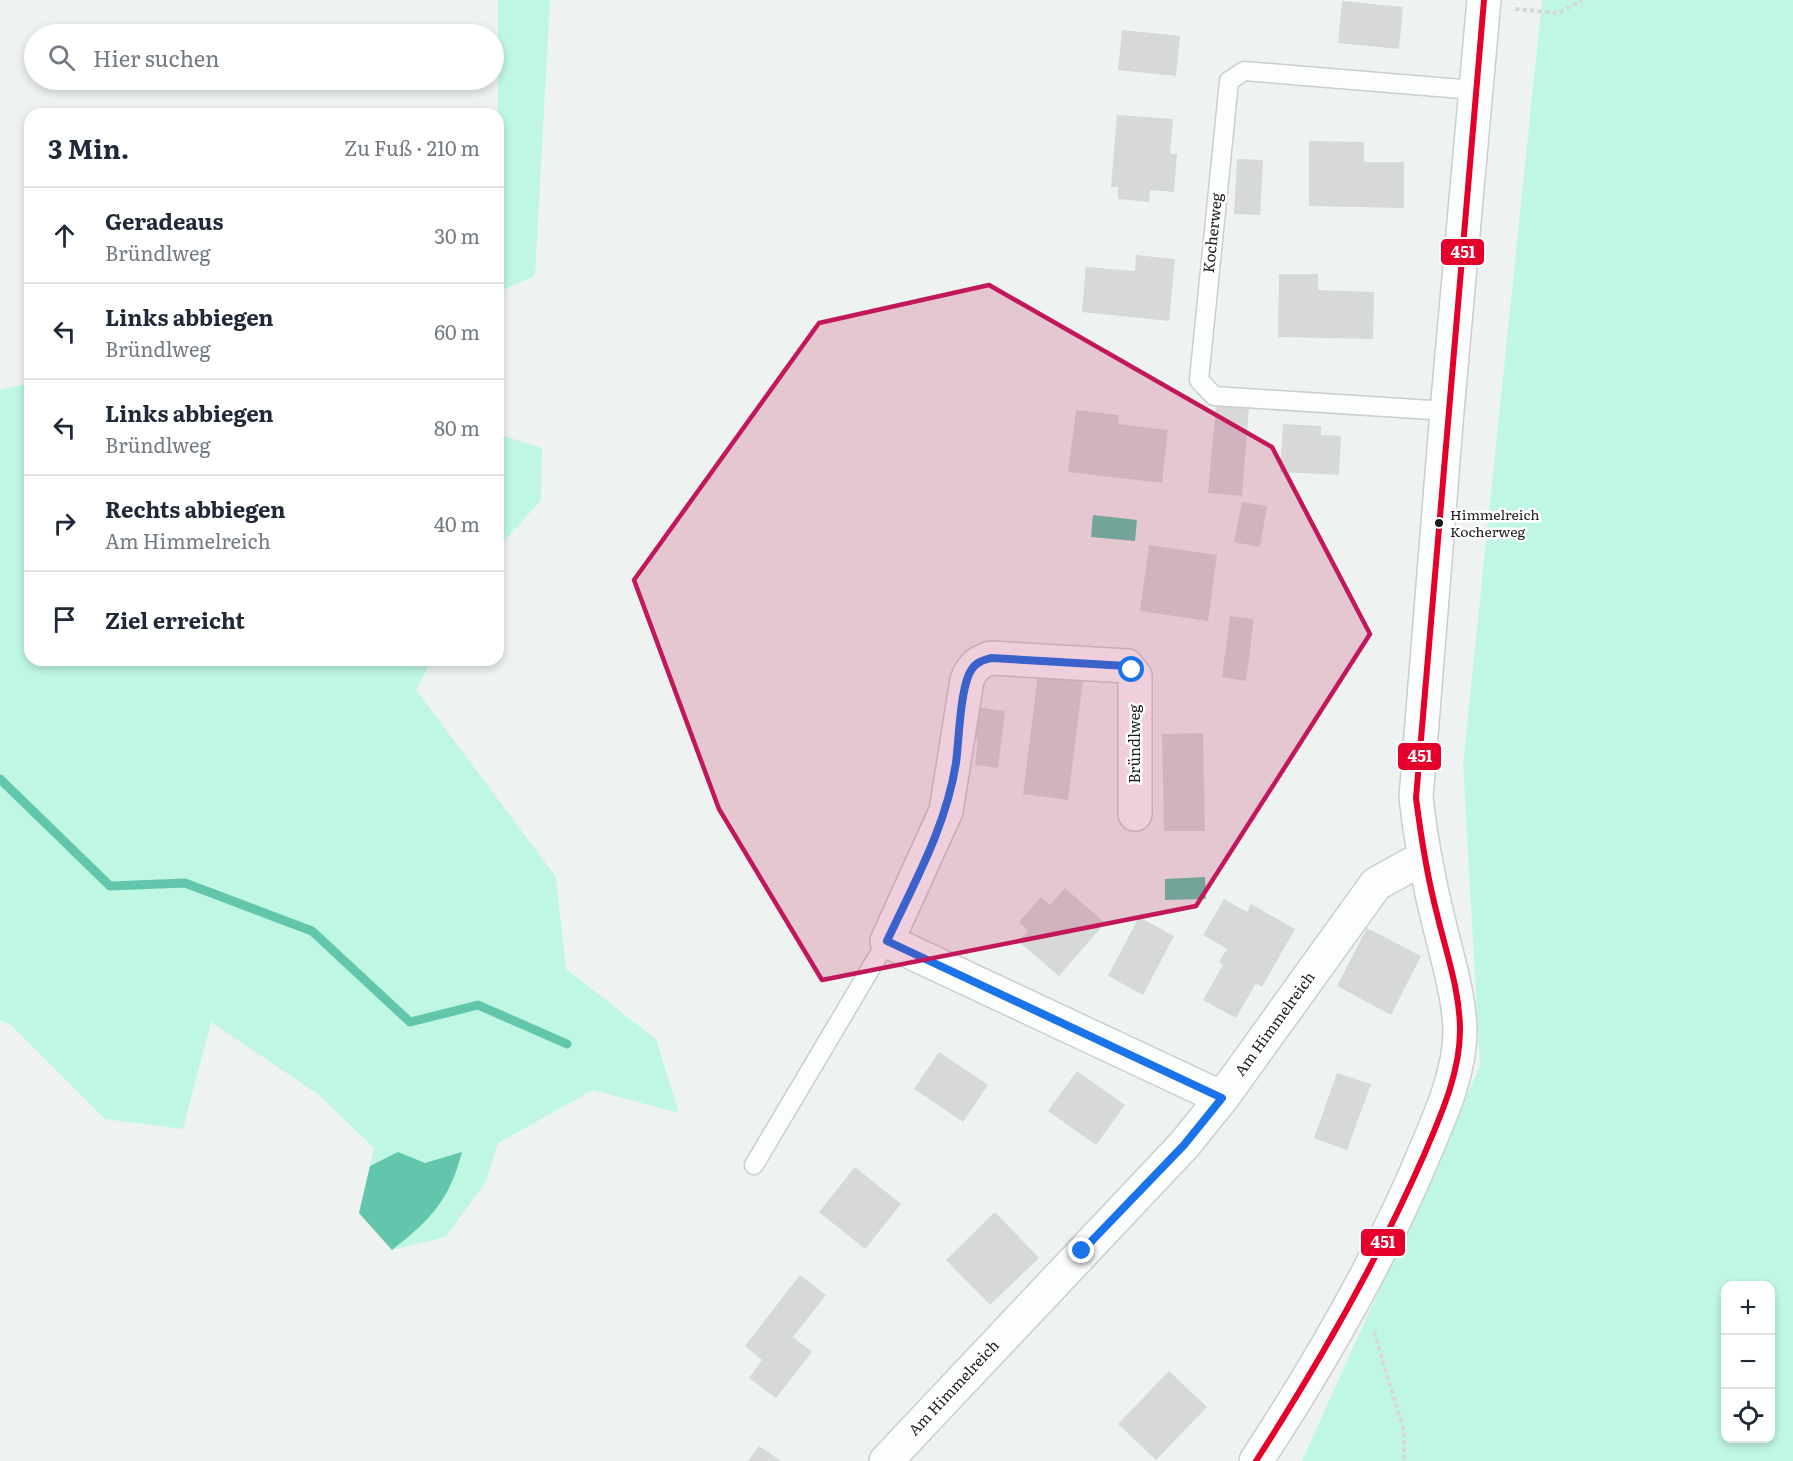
<!DOCTYPE html>
<html lang="de">
<head>
<meta charset="utf-8">
<style>
  :root { --surface:#fff; --page:#f6f6f7; --text:#1f2937; --muted:#747a83; --line:#e0e1e3 }
  body { margin:0; font-family:Literata,serif; background:var(--page); color:var(--text) }
  .controls { position:absolute; right:18px; bottom:18px; display:grid; overflow:hidden; border-radius:12px; box-shadow:0 3px 9px #0003 }
  .controls button { width:54px; height:54px; display:grid; place-items:center; padding:0; border:0; border-bottom:2px solid var(--line); background:var(--surface); color:var(--text); font:30px sans-serif }
  .stop { position:absolute; width:18px; height:18px; margin:-14px; border:4px solid #1a73e8; border-radius:50%; background:#fff }
  .stop.end { background:#1a73e8; border-color:#fff; box-shadow:0 2px 6px #0008 }
  .list { margin:0; padding:0; list-style:none }
  h2 { display:flex; justify-content:space-between; align-items:center; height:78px; margin:0; padding:0 24px; font-size:26px }
  h2 small { font-size:20px; font-weight:400; color:var(--muted) }
  .list li { display:grid; grid-template-columns:39px 1fr auto; gap:18px; align-items:center; box-sizing:border-box; height:96px; padding:0 24px; border-top:2px solid var(--line) }
  .list b { display:block; font-size:22px; white-space:nowrap }
  .list p { margin:0; font-size:20px; white-space:nowrap; color:var(--muted) }
  .list em { font-size:20px; font-style:normal; color:var(--muted) }
  .icon { flex:none; width:33px; height:33px; fill:none; stroke:currentColor; stroke-width:2; stroke-linecap:round; stroke-linejoin:round }
  .map { position:relative; flex:none; width:1793px; height:1461px; overflow:hidden }
  .search { position:absolute; background:var(--surface); box-shadow:0 3px 9px #0003; left:24px; top:24px; width:480px; height:66px; display:flex; align-items:center; gap:15px; box-sizing:border-box; padding:0 21px; border-radius:33px; color:var(--muted); font-size:22px }
  .panel { position:absolute; background:var(--surface); box-shadow:0 3px 9px #0003; left:24px; top:108px; width:480px; height:558px; border-radius:18px }
  .map>svg:first-child { display:block }
</style>
</head>
<body>
<div class="map">
<svg width="1793" height="1461" viewBox="0 0 1793 1461">
  <rect width="100%" height="100%" fill="#eef3f1"/>
  <path fill="#bff7e4" fill-rule="evenodd" d="M498,0h52l-15,276 -37,16z
    M1542,0h251v1461h-491l178,-395 -17,-302zM1726,1286h44v152h-44z
    M30,383v277h402l-16,30 140,187 10,92 90,70 23,74 -86,-23 -95,53 -12,38 -40,56 -54,13 -33,-37 15,-65 -55,-53 -108,-73 -28,107 -78,-10 -94,-94 -11,-5v-630z
    M498,434l44,14 -1,52 -43,48z"/>
  <path fill="#61c6ab" d="M1093,515l44,5 -2,21 -44,-4z
    M1205,877l1,22 -41,1v-21z
    M398,1152l27,11 37,-11c-13,49 -31,67 -70,98l-33,-37 11,-47z"/>
  <g fill="none" stroke-linecap="round" stroke-linejoin="round">
    <path stroke="#61c6ab" stroke-width="9" d="M0,779l110,107 75,-3 127,48 98,91 68,-17 89,39"/>
  </g>
  <path fill="#d6d9d7" d="M1342,1l61,6 -4,42 -61,-6z
    M1122,30l58,6 -4,40 -58,-6z
    M1117,115l56,4 -3,35h7l-3,38 -24,-2 -1,12 -31,-3v-12h-7z
    M1309,141l55,1v20h40v46l-95,-2z
    M1237,159l26,1 -3,55 -26,-1z
    M1136,255l39,4 -6,62 -87,-9 4,-45 49,4z
    M1279,274h39v16l56,2 -1,47 -95,-2z
    M1216,404l33,3 -7,89 -34,-3z
    M1076,410l43,5 -1,9 50,6 -6,53 -94,-11z
    M1283,424l38,2v9l20,1 -2,39 -59,-3z
    M1242,502l25,4 -7,41 -26,-5z
    M1149,545l68,10 -9,66 -68,-10z
    M1230,616l24,3 -8,62 -24,-4z
    M1038,674l45,6 -15,120 -45,-6z
    M976,707l29,4 -7,57 -23,-3 3,-25 -6,-1z
    M1203,733l2,98h-41l-2,-97z
    M1065,888l40,35 -46,53 -41,-35 10,-10 -9,-9 22,-25 9,8z
    M1224,899l23,13 4,-8 44,25 -33,58 -6,-4 -20,35 -33,-18 20,-35 -4,-3 8,-13 -24,-14z
    M1139,917l35,19 -31,59 -35,-19z
    M1367,928l54,28 -30,59 -54,-29z
    M939,1052l49,33 -25,37 -49,-33z
    M1077,1071l48,34 -29,40 -48,-34z
    M1337,1073l34,11 -24,66 -33,-12z
    M855,1167l46,37 -36,45 -46,-37z
    M995,1212l44,46 -49,47 -44,-45z
    M800,1275l26,20 -33,42 19,15 -36,46 -27,-20 13,-18 -17,-14z
    M1169,1371l38,36 -51,53 -38,-36z
    M759,1446l22,15h-33z"/>
  <g fill="none" stroke-linecap="round" stroke-linejoin="round">
    <defs>
      <path id="service" d="M1447,411l-233,-15 -15,-16 30,-299 15,-10 230,19
        M754,1165l133,-224"/>
      <path id="minor" d="M1135,814v-138l-8,-10 -136,-8c-13,4 -19,9 -24,22l-21,131 -59,130 335,157
        M886,1461l298,-316 38,-47 154,-214 47,-26
        M1256,1461c65,-99 126,-204 171,-314 16,-37 33,-77 33,-117 -1,-35 -12,-69 -20,-103 -11,-43 -19,-85 -24,-129l31,-387 37,-411"/>
    </defs>
    <use href="#service" stroke="#cacecc" stroke-width="21"/>
    <use href="#minor" stroke="#cacecc" stroke-width="36"/>
    <path stroke="#d6d8d8" stroke-width="4" stroke-dasharray="4.5 3" stroke-linecap="butt" d="M1515,9l43,4 24,-13
      M1374,1332l30,99v30"/>
    <use href="#service" stroke="#fcfdfd" stroke-width="18"/>
    <use href="#minor" stroke="#fcfdfd" stroke-width="33"/>
    <defs>
      <path id="bus-1" d="M1256,1461c63,-98 121,-199 168,-306 17,-40 36,-82 36,-125 0,-39 -14,-78 -23,-116 -10,-38 -16,-77 -21,-116l68,-798"/>
    </defs>
    <use href="#bus-1" stroke="#fff" stroke-width="10"/>
    <use href="#bus-1" stroke="#e4002b" stroke-width="6"/>
  </g>
  <g fill="none" stroke-linecap="round" stroke-linejoin="round">
    <path stroke="#1a73e8" stroke-width="8" d="M1082,1251l102,-106 38,-47 -335,-157c27,-58 59,-114 69,-178 3,-22 4,-78 16,-94 4,-7 12,-9 19,-11l136,8 5,4"/>
  </g>
  <path fill="#c2185b" fill-opacity="0.2" stroke="#c2185b" stroke-width="4.5" stroke-linejoin="round" d="M989,285l283,162 98,187 -174,272 -374,74 -103,-171 -85,-229 185,-257z"/>
  <circle fill="#1b1d1c" stroke="#fff" stroke-width="2" cx="1439" cy="523" r="5"/>
  <g text-anchor="middle" stroke-width="5" stroke-linejoin="round" paint-order="stroke">
    <g font-size="14" fill="#1b1d1c" stroke="#fff" text-anchor="start">
      <text x="1450" y="520">Himmelreich<tspan x="1450" dy="17">Kocherweg</tspan></text>
    </g>
    <g font-size="15" fill="#1b1d1c" stroke="#fff">
      <text transform="translate(1213 233) rotate(-84)" y="5">Kocherweg</text>
      <text transform="translate(1135 744) rotate(-90)" y="5">Bründlweg</text>
      <text transform="translate(1275 1024) rotate(-54)" y="5">Am Himmelreich</text>
      <text transform="translate(954 1388) rotate(-47)" y="5">Am Himmelreich</text>
    </g>
  </g>
  <g stroke="#fff" stroke-width="2">
    <rect x="1440" y="238" width="45" height="28" rx="6" fill="#e4002b"/>
    <rect x="1397" y="742" width="45" height="29" rx="6" fill="#e4002b"/>
    <rect x="1360" y="1228" width="46" height="29" rx="6" fill="#e4002b"/>
  </g>
  <g font-size="16" text-anchor="middle" font-weight="bold" fill="#fff">
    <text x="1463" y="258">451</text>
    <text x="1420" y="762">451</text>
    <text x="1383" y="1248">451</text>
  </g>
</svg>
<div class="controls">
<button>+</button>
<button>−</button>
<button><svg class="icon" aria-label="locate" viewBox="0 0 24 24"><circle cx="12" cy="12" r="6"/><path d="M12 2v4M12 18v4M2 12h4M18 12h4"/></svg></button>
</div>
<div class="stop" style="left:1132px;top:670px"></div>
<div class="stop end" style="left:1082px;top:1251px"></div>
<div class="search"><svg class="icon" aria-label="search" viewBox="0 0 24 24"><circle cx="10" cy="10" r="6"/><path d="M15 15l6 6"/></svg>Hier suchen</div>
<section class="panel">
<h2>3 Min.<small>Zu Fuß · 210 m</small></h2>
<ul class="list">
<li><svg class="icon" aria-label="ahead" viewBox="0 0 24 24"><path d="M12 20V5M6 11l6-6 6 6"/></svg><div><b>Geradeaus</b><p>Bründlweg</p></div><em>30 m</em></li>
<li><svg class="icon" aria-label="left" viewBox="0 0 24 24"><path d="M17 20v-9H6M10 6l-5 5 5 5"/></svg><div><b>Links abbiegen</b><p>Bründlweg</p></div><em>60 m</em></li>
<li><svg class="icon" aria-label="left" viewBox="0 0 24 24"><path d="M17 20v-9H6M10 6l-5 5 5 5"/></svg><div><b>Links abbiegen</b><p>Bründlweg</p></div><em>80 m</em></li>
<li><svg class="icon" aria-label="right" viewBox="0 0 24 24"><path d="M7 20v-9h11M14 6l5 5-5 5"/></svg><div><b>Rechts abbiegen</b><p>Am Himmelreich</p></div><em>40 m</em></li>
<li><svg class="icon" aria-label="arrive" viewBox="0 0 24 24"><path d="M6 21V4h12l-3 4 3 4H6"/></svg><div><b>Ziel erreicht</b></div></li>
</ul>
</section>
</div>
</body>
</html>
